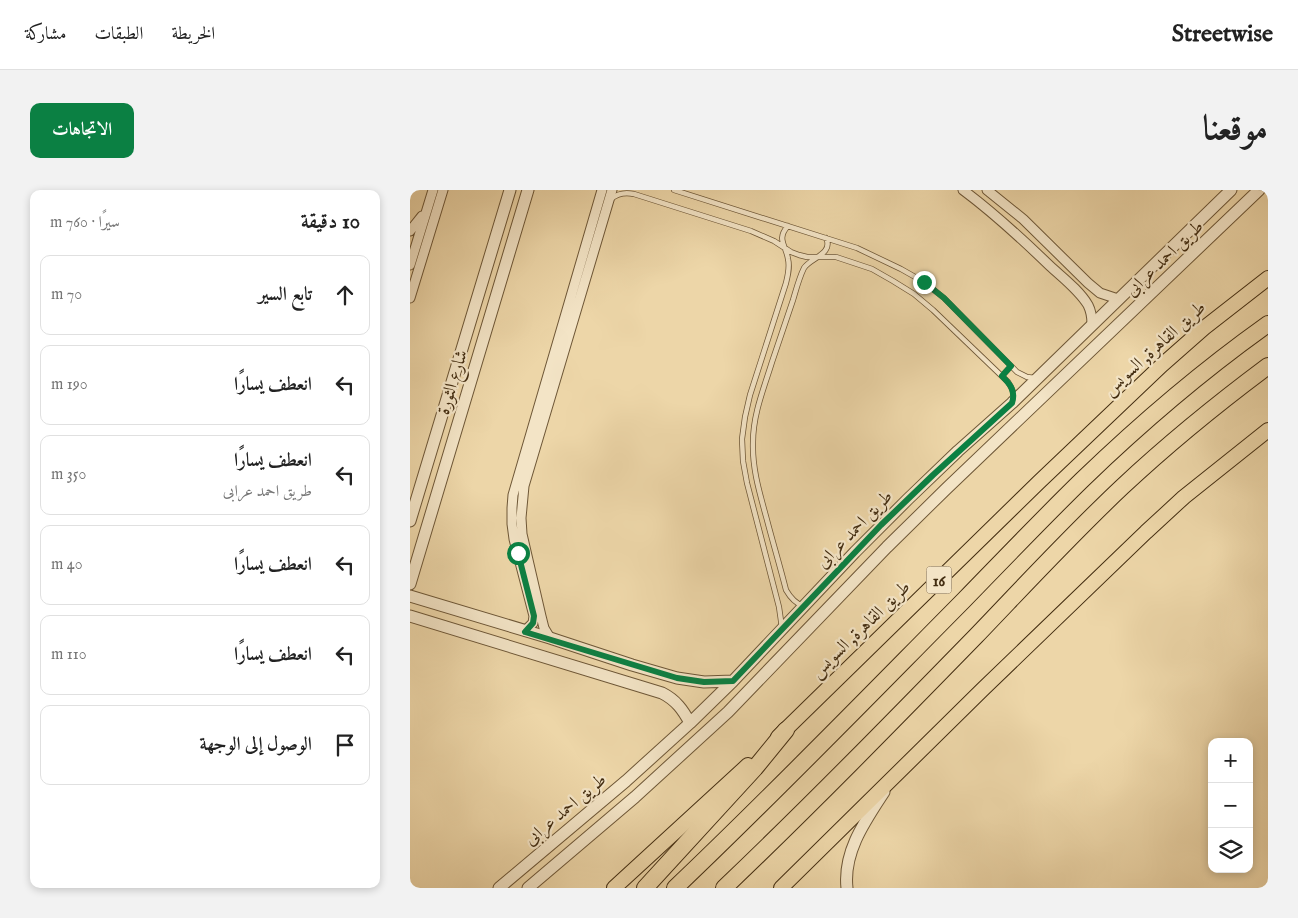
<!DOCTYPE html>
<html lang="ar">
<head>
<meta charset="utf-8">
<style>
  :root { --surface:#fff; --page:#f2f2f2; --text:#222; --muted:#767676; --line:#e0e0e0; --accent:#0b8043 }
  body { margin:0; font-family:"IM FELL English",Amiri,serif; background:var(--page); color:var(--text); direction:rtl }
  .controls { position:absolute; right:15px; bottom:15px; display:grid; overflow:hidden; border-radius:10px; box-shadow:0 2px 8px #0003 }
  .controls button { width:45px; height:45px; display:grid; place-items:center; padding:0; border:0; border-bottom:1px solid var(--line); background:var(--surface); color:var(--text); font:25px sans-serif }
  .stop { position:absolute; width:15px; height:15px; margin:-11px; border:4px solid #0b8043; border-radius:50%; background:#fff }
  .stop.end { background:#0b8043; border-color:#fff; box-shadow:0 1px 5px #0008 }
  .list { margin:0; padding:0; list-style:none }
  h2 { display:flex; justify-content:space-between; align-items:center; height:65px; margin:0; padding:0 20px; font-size:21px }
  h2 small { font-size:16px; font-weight:400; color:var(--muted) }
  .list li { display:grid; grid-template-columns:32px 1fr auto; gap:15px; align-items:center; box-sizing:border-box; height:80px; margin:0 10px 10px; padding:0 10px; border:1px solid var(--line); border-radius:10px }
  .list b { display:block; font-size:19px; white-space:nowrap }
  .list p { margin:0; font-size:16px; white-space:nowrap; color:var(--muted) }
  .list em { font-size:16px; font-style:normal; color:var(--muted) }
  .icon { flex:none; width:28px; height:28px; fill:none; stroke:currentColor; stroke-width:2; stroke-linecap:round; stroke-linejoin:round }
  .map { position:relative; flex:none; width:858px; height:698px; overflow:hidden; direction:ltr; border-radius:10px }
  header { display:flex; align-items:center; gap:30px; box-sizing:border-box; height:70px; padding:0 25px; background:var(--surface); border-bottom:1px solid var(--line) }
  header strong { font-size:24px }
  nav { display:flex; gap:28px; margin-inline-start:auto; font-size:18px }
  .intro { display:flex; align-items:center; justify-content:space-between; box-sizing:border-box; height:120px; padding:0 30px }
  h1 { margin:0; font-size:35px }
  .button { padding:12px 22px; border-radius:10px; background:var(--accent); color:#fff; font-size:18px; font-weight:700 }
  main { display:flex; gap:30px; padding:0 30px }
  aside { flex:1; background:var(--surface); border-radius:10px; box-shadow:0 2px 8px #0003 }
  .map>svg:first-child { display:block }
</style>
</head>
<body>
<header>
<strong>Streetwise</strong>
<nav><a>الخريطة</a><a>الطبقات</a><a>مشاركة</a></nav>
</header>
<div class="intro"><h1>موقعنا</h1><a class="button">الاتجاهات</a></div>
<main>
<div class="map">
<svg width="858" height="698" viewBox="0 0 858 698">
  <rect width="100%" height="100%" fill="#edd6a8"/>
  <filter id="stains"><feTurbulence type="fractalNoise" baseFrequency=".004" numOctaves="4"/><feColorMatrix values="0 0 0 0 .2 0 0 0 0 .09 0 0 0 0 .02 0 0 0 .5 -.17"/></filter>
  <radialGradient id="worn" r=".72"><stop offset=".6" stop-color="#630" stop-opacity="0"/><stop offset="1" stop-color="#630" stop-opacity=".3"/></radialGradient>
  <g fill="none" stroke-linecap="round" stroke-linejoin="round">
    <defs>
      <path id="service" d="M264,0l183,58 44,21 23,13 20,16 73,74 10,5 8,1
        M201,9c7,-6 14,-7 23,-5l117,37 23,10 17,11 8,3 8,2h29l36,12 21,12 21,13 19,16 75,72c4,6 6,10 5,17
        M592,186l9,-10
        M393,416c-8,-3 -13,-9 -17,-16 -6,-24 -13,-47 -19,-70 -7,-26 -15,-51 -14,-78 0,-28 11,-54 19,-80 7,-21 14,-41 21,-62 3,-10 6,-22 11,-32 6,-10 30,-14 22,-30
        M372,438l-3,-21 -32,-124 -4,-22 -1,-22 3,-22 5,-22 36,-112c2,-8 4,-16 2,-24 -2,-14 -12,-20 0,-33"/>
      <path id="minor" d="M553,0c31,23 59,49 87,76 13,12 29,24 38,39 3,6 4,12 4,19
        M577,0l36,29 65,64 12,10 18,6
        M0,41l12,-15
        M0,75l23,-75
        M0,108l33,-108
        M115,441l8,-8 1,-7 -20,-77 -2,-15v-16l1,-13 89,-305
        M140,448l-6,-10 -3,-12 -19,-82 -1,-16 3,-32 88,-296"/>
      <path id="tertiary" d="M0,331l100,-331
        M0,394l118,-394
        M0,406l140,42 82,27 45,13 27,4 29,-1
        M0,426l252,77c14,7 21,17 28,30
        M89,698l127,-107 64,-58 43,-42 122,-129 53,-53 50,-48 54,-48 219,-213
        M118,698l107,-91 93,-85 159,-165 59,-58 313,-299
        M437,698c-4,-36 18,-67 37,-96"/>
      <path id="trunk" d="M368,547l261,-255 123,-117 42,-37 64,-50
        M204,698l134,-123
        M371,698l202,-199 163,-157 38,-35 84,-67"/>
      <path id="motorway" d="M235,698l110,-120 31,-38
        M265,698c99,-94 193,-191 289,-288 39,-40 78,-81 118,-120 58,-56 120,-109 186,-156
        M314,698c86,-82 169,-167 252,-252 48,-50 95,-101 146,-149 46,-43 95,-83 146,-121"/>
    </defs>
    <use href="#service" stroke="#6e5737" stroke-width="6"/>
    <use href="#minor" stroke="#6e5737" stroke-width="11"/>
    <use href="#tertiary" stroke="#6e5737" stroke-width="13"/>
    <use href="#trunk" stroke="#432d11" stroke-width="16"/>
    <use href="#motorway" stroke="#432d11" stroke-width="18"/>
    <use href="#service" stroke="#f3e4c6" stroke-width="4.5"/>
    <use href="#minor" stroke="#f3e4c6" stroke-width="9"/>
    <use href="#tertiary" stroke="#f3e4c6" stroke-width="11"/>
    <use href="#trunk" stroke="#edd6a8" stroke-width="14"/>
    <use href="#motorway" stroke="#edd6a8" stroke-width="16"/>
  </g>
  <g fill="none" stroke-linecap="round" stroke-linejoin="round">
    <path stroke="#0b8043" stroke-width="6" d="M108,363l16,63 -1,7 -8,9 152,46 27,4 29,-1 148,-156 52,-50 79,-72c4,-12 -2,-19 -10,-27l9,-10 -67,-68 -20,-16"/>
  </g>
  <g text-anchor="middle" stroke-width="4.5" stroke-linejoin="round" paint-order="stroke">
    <rect fill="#f3e4c6" stroke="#786447" stroke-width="1" x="516.5" y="376.5" width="25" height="27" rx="4"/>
    <g font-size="16" font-weight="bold" fill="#432d11">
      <text x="529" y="396">16</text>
    </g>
    <g font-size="18" fill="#432d11" stroke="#f3e4c6">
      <text transform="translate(754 68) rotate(-44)" y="6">طريق احمد عرابى</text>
      <text transform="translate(744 158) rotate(-42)" y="6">طريق القاهرة, السويس</text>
      <text transform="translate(42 192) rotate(-73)" y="6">شارع الثورة</text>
      <text transform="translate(444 339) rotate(-46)" y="6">طريق احمد عرابى</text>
      <text transform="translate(450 439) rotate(-44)" y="6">طريق القاهرة, السويس</text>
      <text transform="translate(155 619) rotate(-40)" y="6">طريق احمد عرابى</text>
    </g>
  </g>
  <rect width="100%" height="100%" filter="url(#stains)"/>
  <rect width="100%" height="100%" fill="url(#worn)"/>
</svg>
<div class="controls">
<button>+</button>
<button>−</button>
<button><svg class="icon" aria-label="layers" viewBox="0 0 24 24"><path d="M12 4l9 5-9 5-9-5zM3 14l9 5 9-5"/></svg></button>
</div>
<div class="stop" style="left:108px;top:363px"></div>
<div class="stop end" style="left:514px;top:92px"></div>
</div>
<aside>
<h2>10 دقيقة<small>سيرًا · 760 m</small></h2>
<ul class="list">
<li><svg class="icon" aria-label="ahead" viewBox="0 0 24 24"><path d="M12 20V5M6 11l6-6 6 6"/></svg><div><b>تابع السير</b></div><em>70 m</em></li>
<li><svg class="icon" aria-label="left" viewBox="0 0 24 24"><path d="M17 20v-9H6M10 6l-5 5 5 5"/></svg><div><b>انعطف يسارًا</b></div><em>190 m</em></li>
<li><svg class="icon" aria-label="left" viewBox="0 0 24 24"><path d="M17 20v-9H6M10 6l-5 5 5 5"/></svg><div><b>انعطف يسارًا</b><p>طريق احمد عرابى</p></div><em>350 m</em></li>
<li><svg class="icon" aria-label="left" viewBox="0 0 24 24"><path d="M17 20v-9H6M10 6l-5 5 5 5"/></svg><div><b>انعطف يسارًا</b></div><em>40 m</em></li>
<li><svg class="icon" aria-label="left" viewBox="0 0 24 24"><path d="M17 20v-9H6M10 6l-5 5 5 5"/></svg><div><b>انعطف يسارًا</b></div><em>110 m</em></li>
<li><svg class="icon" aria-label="arrive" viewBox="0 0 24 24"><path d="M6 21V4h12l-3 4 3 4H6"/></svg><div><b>الوصول إلى الوجهة</b></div></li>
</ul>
</aside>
</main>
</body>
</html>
